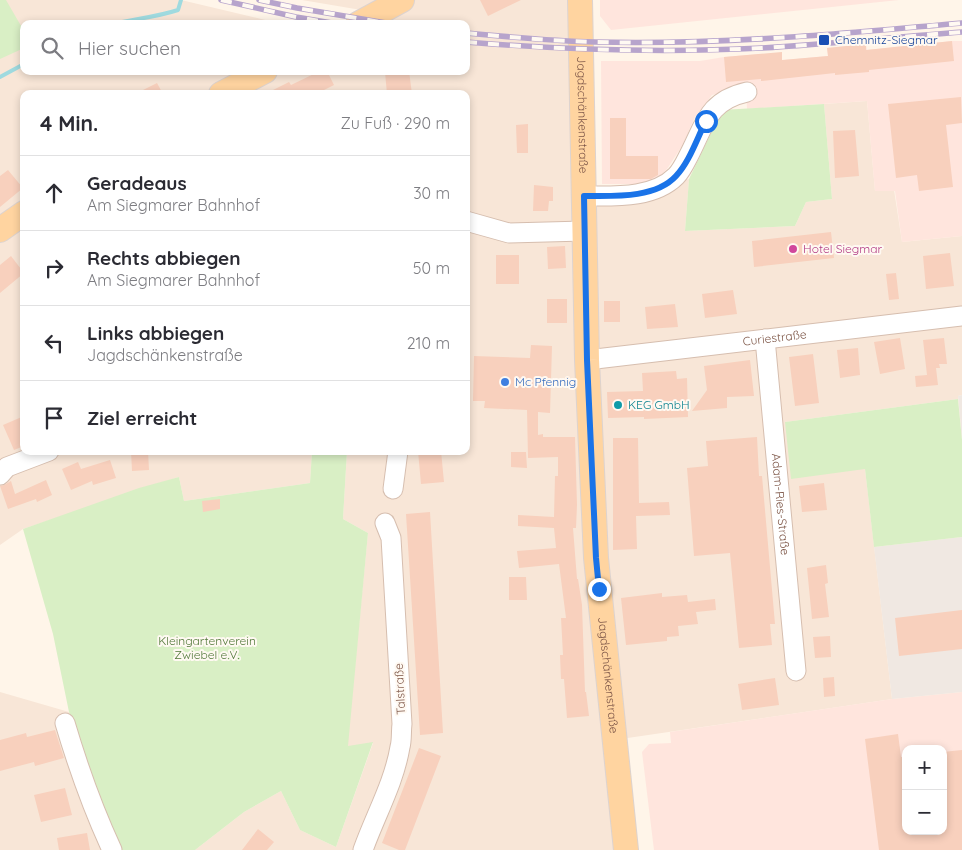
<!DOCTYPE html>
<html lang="de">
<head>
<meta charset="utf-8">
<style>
  :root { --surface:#fff; --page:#f7f7f7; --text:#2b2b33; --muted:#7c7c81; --line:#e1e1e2 }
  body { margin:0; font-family:Quicksand,sans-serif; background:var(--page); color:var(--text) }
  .controls { position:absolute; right:15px; bottom:15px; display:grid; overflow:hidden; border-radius:10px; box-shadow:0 2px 8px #0003 }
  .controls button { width:45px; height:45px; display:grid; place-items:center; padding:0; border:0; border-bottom:1px solid var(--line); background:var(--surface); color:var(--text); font:25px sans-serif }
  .stop { position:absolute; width:15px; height:15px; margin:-11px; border:4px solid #1a73e8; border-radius:50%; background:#fff }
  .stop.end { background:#1a73e8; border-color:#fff; box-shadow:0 1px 5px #0008 }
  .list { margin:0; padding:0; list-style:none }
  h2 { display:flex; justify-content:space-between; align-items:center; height:65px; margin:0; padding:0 20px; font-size:21px }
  h2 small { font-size:16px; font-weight:400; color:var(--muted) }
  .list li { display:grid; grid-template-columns:32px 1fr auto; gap:15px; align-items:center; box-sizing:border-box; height:75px; padding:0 20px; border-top:1px solid var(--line) }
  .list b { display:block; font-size:19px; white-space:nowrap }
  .list p { margin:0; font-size:16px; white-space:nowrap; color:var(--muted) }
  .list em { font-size:16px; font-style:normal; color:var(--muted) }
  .icon { flex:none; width:28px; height:28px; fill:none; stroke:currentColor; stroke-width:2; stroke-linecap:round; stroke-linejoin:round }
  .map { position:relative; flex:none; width:962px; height:850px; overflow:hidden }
  .search { position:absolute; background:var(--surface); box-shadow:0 2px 8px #0003; left:20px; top:20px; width:450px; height:55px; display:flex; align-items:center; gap:12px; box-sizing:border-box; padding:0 18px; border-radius:10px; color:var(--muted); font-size:19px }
  .panel { position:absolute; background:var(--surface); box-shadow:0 2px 8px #0003; left:20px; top:90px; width:450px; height:365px; border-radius:10px }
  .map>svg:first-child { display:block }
</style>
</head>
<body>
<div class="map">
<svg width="962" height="850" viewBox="0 0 962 850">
  <rect width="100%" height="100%" fill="#fff5e9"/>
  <path fill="#f8e6d7" d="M0,0h181l101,24h-258v47h232l-44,23h-188v112l-24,17z
    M302,0h89l-18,12z
    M412,0h168l4,195 79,-10 26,-6 -4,52 110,-5 11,-24 26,-3 -8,-95 43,-3 8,90 19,-1 8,52 60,-6v159l-4,1v3l-173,23 80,47 27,230 -278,41 12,110h-431l49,-38 37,-21 19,39 36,17 37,-104 -26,4 21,-214 -25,-14 4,-68h119v-357h-234l43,-23h191v-47h-97z
    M24,219v232h288l-2,32 -126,18 -5,-24 -156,52 -23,16v-309z
    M0,692l69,20 25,77 28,61h-122z"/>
  <path fill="#ffe5dd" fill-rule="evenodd" d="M600,0h299l-288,30 -11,-14z
    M952,41h10v195l-60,6 -7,-51h-20l-8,-90 -120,8 -1,-22 -34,8 -17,22 -13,29 -15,23 -9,9 -21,6h-35l-1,-123h99l24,-4 36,-3 1,8 67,-6 -1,-8 39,-4 1,6z
    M962,692v158h-308l-12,-98 7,-8 22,-1 -1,-11 222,-33zM906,749h37v82h-37z"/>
  <path fill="#f0e8e2" d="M962,395v45l-4,-44z
    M962,537v155l-70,7 -18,-152z"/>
  <path fill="#d9efc5" d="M0,0h6l18,31v17l-24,11z
    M824,104l8,95 -26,3 -11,24 -110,5 4,-52 33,-69z
    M958,399l4,41v97l-88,10 -9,-78 -74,10 -6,-57z
    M312,451h35l-4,68 25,14 -20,213 25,-4 -37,105 -36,-17 -19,-39 -37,21 -49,38h-73l-28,-61 -25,-77 -16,-78 -30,-105 116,-41 40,-11 5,24 126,-18z"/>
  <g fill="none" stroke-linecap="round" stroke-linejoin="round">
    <path stroke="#9fdadf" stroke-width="4" d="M112,24c22,-5 45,-7 66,-14l3,-10
      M0,77l24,-13"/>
  </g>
  <path fill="#f8d0bd" d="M480,0h41l-33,16z
    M952,41l2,20 -85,9v2l-34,3v-2l-74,8v-2l-35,3 -2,-25 58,-5v8l46,-4 -1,-8 39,-4v6z
    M320,71h7l7,14 -18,9h-51l24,-12 2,3z
    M392,71h17l3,23h-25l-2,-22z
    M157,83l6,11h-28z
    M961,97l1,26 -16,2 7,62 -34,4 -2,-16 -21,3 -8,-74z
    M610,118h16v38h32v19l-7,4h-41z
    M528,124v29h-11l-1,-28z
    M855,130l4,46 -24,2 -2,-47z
    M8,170l15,18 -23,19v-31z
    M534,185l19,2v14h-4l-1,10h-15z
    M831,232l3,26 -80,9 -2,-26z
    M565,246l1,22 -18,1 -1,-22z
    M950,253l4,33 -28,3 -3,-33z
    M496,255h23v29h-23z
    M11,256l13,17 -24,20v-28z
    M896,273l3,26 -10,1 -3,-26z
    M733,290l4,24 -32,4 -3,-24z
    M547,299h20v24h-20z
    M604,301h16v21h-16z
    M675,304l3,23 -31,2 -2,-22z
    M900,338l5,31 -25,5 -6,-32z
    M944,338l3,26h-8l1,4h-4l2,17 -22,2 -1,-11 12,-1 -4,-35z
    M531,345l21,1 -2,67 -12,-1v23l5,-1v3h32l2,68 -1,23h-3l4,51h1l4,26 3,87h1l3,24 -22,2 -3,-39h-3l-1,-24h3l-2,-37h5l-7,-54 -40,4 -2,-17 39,-3 -2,-20 -36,-2v-11l36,2 1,-41h3v-19l-30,1 -1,-48 -43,-2 1,-7h-12l1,-45 56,2z
    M858,348l2,27 -20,3 -3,-28z
    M813,354l6,49 -24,3 -6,-49z
    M750,360l4,36 -27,1v11l-35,3 15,-21 -3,-24z
    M676,371l1,8 10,-1 1,39 -44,2v-2l-36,1 -1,-26 36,-1 -1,-18z
    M24,416v30l-10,4 -11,-25z
    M757,437l2,39h3l13,148h-5l2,21 -33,3 -9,-95 -36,3 -7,-88 21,-2 -2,-25z
    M613,438h25l1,65 30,-1 1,13 -34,1 1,33 -24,1z
    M131,451h17l1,19 -17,1z
    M418,451h23l3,31 -23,2z
    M511,452h15l1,16 -16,-1z
    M110,460l6,18 -23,7 -1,-4 -21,9 -9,-21 16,-7 3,7z
    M46,480l6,15 -15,7 -1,-3 -28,10 -8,-23 4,-1 7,-4 4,13z
    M824,483l3,27 -25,2 -3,-26z
    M220,499v10l-17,3 -1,-11z
    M430,512l13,221 -23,2 -14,-221z
    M826,565l2,18 -3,1 4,33 -17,2 -5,-51z
    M509,577h17l1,23h-18z
    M662,593v4l25,-2 1,7 27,-3 1,11 -20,2 2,12 -20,2 1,10 -12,1v4l-41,4 -5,-47z
    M962,610v39l-63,7 -4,-38z
    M830,636l1,21 -16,1 -2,-21z
    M834,677l1,19 -11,1 -1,-19z
    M775,678l4,27 -37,5 -4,-26z
    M55,730l9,28 -29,8 -1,-4 -34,9v-31l26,-7 1,4z
    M898,734l3,23h5v74h37v-79l19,-2v100h-83l-14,-111z
    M419,748l22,8 -36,94h-6l-17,-7z
    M65,788l7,27 -31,7 -7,-27z
    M258,829l16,13 -7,8h-25z
    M87,833l3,17h-31l-2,-12z"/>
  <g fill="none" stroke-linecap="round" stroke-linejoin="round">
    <defs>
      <g id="minor">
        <path d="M584,196c29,0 69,3 92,-20 5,-5 9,-13 12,-19 17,-32 19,-56 59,-65"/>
        <path d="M466,221l43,12 75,-2"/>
        <path id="s1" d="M765,339l31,332"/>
        <path id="s2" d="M587,360l375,-44"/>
        <path d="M0,475l7,-8 42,-16"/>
        <path d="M393,489l5,-38"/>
        <path d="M65,723c13,44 28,86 47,127"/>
        <path d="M363,850c12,-34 31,-67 37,-103 2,-7 1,-16 2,-23l-11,-186 -6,-15"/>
      </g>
      <g id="major">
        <path id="s3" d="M580,0l7,360 9,198 30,292"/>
        <path d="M358,24l44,-24"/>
        <path d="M221,94l44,-23"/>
        <path d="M0,230l24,-17"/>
      </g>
    </defs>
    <use href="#minor" stroke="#d6beaf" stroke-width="21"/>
    <use href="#major" stroke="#ddd3cf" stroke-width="26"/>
    <use href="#minor" stroke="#fff" stroke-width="19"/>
    <use href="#major" stroke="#ffd4a0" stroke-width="24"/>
    <defs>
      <path id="rail" d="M221,0l75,17 42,7
        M259,0l38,8 95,16
        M466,33c43,4 86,8 129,9 123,3 245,-8 367,-19
        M466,42c99,8 197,11 296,6 67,-4 133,-11 200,-16"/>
    </defs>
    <use href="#rail" stroke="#b7a4cc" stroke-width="5.5"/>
    <use href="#rail" stroke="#fff9f2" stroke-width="4" stroke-dasharray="11" stroke-linecap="butt"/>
  </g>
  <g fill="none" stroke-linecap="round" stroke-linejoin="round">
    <path stroke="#1a73e8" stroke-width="6" d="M599,589l-3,-31 -9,-198 -3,-164c28,0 71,3 92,-20 14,-15 21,-38 30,-55"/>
  </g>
  <rect fill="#1a4fb4" stroke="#fff9f2" stroke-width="2" x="818" y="34" width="12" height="12" rx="2.5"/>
  <circle fill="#d1479c" stroke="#fff9f2" stroke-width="2" cx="793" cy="249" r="5"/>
  <circle fill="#3f7fe0" stroke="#fff9f2" stroke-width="2" cx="505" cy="382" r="5"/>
  <circle fill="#0f9aa8" stroke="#fff9f2" stroke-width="2" cx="618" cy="405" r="5"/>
  <g text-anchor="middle" stroke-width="4" stroke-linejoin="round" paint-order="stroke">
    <g font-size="12" fill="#164399" stroke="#fff9f2" text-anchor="start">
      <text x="835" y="44">Chemnitz-Siegmar</text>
    </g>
    <g font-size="12" fill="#7e5748" stroke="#fff9f2">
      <text dy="4" stroke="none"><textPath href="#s3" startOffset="115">Jagdschänkenstraße</textPath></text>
      <text dy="4" stroke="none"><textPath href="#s2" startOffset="189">Curiestraße</textPath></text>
      <text dy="4" stroke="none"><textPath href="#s1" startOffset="166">Adam-Ries-Straße</textPath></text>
      <text dy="4" stroke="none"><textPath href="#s3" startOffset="676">Jagdschänkenstraße</textPath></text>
      <text transform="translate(400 689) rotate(-93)" y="4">Talstraße</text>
    </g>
    <g font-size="12" fill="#b23c85" stroke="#fff9f2" text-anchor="start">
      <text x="803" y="253">Hotel Siegmar</text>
    </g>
    <g font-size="12" fill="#366cbe" stroke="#fff9f2" text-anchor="start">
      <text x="515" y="386">Mc Pfennig</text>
    </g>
    <g font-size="12" fill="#0d838f" stroke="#fff9f2" text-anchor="start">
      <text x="628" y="409">KEG GmbH</text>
    </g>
    <g font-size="12" fill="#517839" stroke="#fff9f2">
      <text x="207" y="645">Kleingartenverein<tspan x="207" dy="14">Zwiebel e.V.</tspan></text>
    </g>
  </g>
</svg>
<div class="controls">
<button>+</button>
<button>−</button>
</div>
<div class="stop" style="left:706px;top:121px"></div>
<div class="stop end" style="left:599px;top:589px"></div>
<div class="search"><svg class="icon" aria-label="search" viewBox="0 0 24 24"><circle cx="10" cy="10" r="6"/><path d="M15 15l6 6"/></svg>Hier suchen</div>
<section class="panel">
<h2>4 Min.<small>Zu Fuß · 290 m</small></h2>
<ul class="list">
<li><svg class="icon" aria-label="ahead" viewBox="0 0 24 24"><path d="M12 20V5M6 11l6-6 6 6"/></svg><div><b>Geradeaus</b><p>Am Siegmarer Bahnhof</p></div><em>30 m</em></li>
<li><svg class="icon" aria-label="right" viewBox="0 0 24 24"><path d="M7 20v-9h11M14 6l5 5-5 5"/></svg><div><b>Rechts abbiegen</b><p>Am Siegmarer Bahnhof</p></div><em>50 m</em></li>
<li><svg class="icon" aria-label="left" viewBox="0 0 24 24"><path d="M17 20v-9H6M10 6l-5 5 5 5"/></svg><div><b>Links abbiegen</b><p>Jagdschänkenstraße</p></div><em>210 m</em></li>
<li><svg class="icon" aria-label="arrive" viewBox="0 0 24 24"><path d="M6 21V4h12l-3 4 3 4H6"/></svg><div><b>Ziel erreicht</b></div></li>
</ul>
</section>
</div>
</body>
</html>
